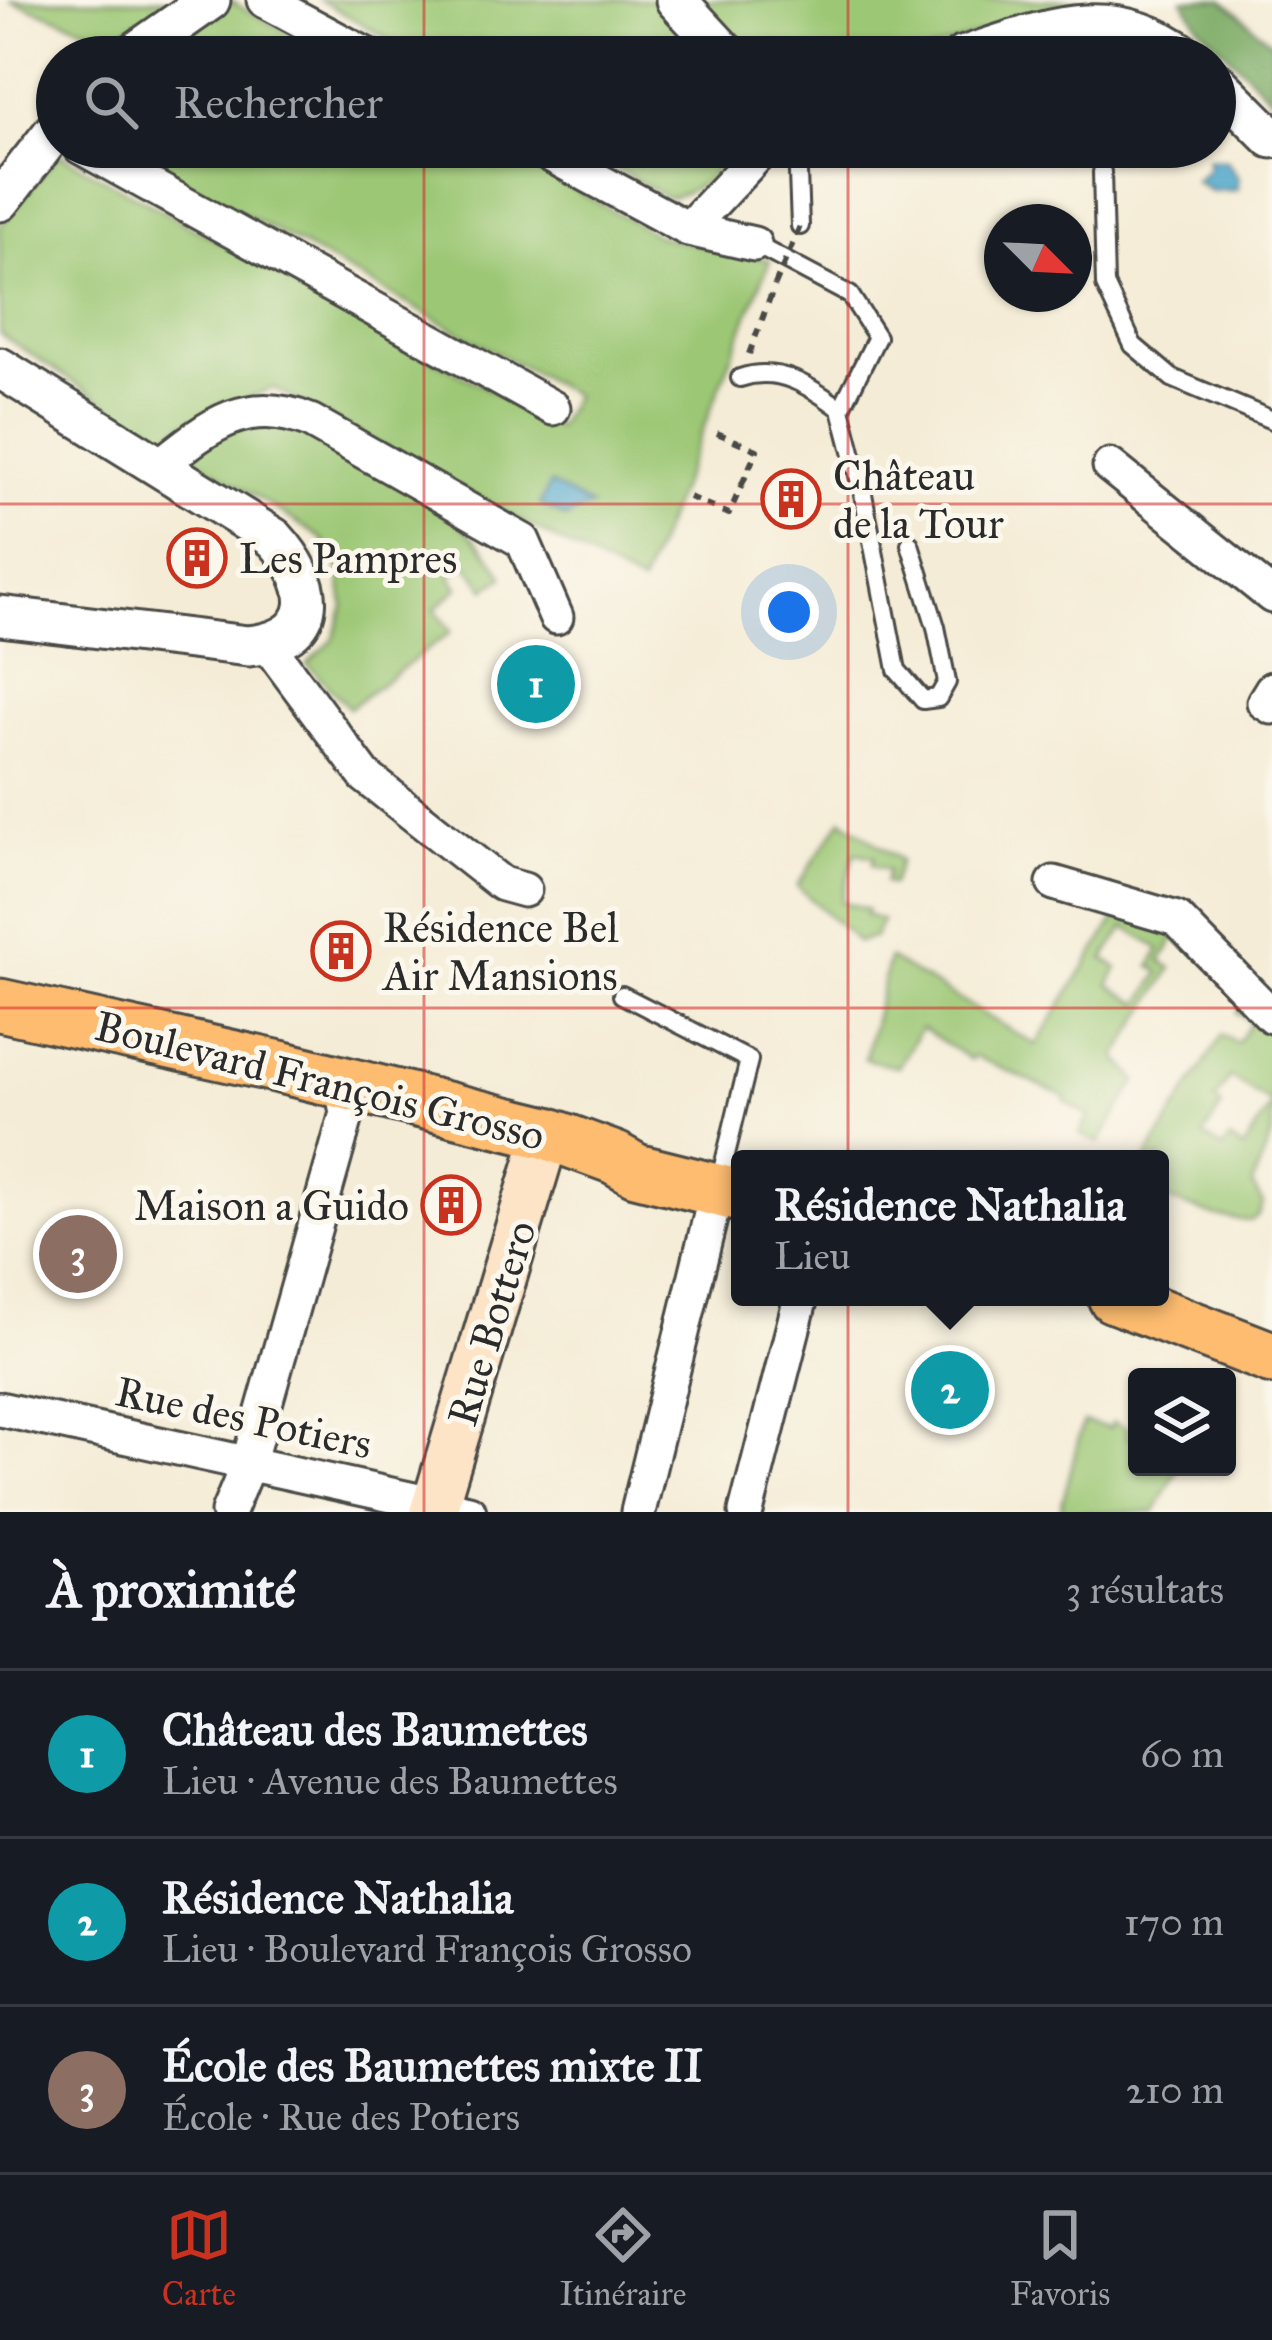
<!DOCTYPE html>
<html lang="fr">
<head>
<meta charset="utf-8">
<style>
  :root { --surface:#171b24; --page:#242831; --text:#f1f3f6; --muted:#9ea1a6; --line:#363941; --accent:#c8321e }
  body { margin:0; font-family:"IM FELL Great Primer",serif; background:var(--page); color:var(--text) }
  .controls { position:absolute; right:36px; bottom:36px; display:grid; overflow:hidden; border-radius:12px; box-shadow:0 3px 9px #0004 }
  .controls button { width:108px; height:108px; display:grid; place-items:center; padding:0; border:0; border-bottom:3px solid var(--line); background:var(--surface); color:var(--text); font:60px sans-serif }
  .compass { position:absolute; left:984px; top:204px; width:108px; height:108px; border-radius:50%; background:var(--surface); box-shadow:0 3px 9px #0004; rotate:114deg }
  .you { position:absolute; left:789px; top:612px; width:42px; height:42px; margin:-30px; border:9px solid #fff; border-radius:50%; background:#1a73e8; box-shadow:0 0 0 18px #1a73e833 }
  .badge { display:grid; place-items:center; width:78px; height:78px; border-radius:50%; background:var(--accent); color:#fff; font-size:39px; font-weight:700 }
  .pin { position:absolute; translate:-50% -50%; border:6px solid #fff; box-shadow:0 3px 12px #0006 }
  .popup { position:absolute; left:731px; top:1150px; width:438px; height:156px; box-sizing:border-box; display:grid; place-content:center; border-radius:12px; background:var(--surface); filter:drop-shadow(0 3px 9px #0005); font-size:39px; white-space:nowrap; color:var(--muted) }
  .popup b { font-size:45px; color:var(--text) }
  .popup::after { content:''; position:absolute; left:50%; top:100%; margin-left:-24px; border:24px solid transparent; border-top-color:var(--surface) }
  .list { margin:0; padding:0; list-style:none }
  h2 { display:flex; justify-content:space-between; align-items:center; height:156px; margin:0; padding:0 48px; font-size:51px }
  h2 small { font-size:39px; font-weight:400; color:var(--muted) }
  .list li { display:grid; grid-template-columns:78px 1fr auto; gap:36px; align-items:center; box-sizing:border-box; height:168px; padding:0 48px; border-top:3px solid var(--line) }
  .list b { display:block; font-size:45px; white-space:nowrap }
  .list p { margin:0; font-size:39px; white-space:nowrap; color:var(--muted) }
  .list em { font-size:39px; font-style:normal; color:var(--muted) }
  .icon { flex:none; width:66px; height:66px; fill:none; stroke:currentColor; stroke-width:2; stroke-linecap:round; stroke-linejoin:round }
  .map { position:relative; flex:none; width:1272px; height:1512px; overflow:hidden }
  .search { position:absolute; background:var(--surface); box-shadow:0 3px 9px #0004; left:36px; right:36px; top:36px; height:132px; display:flex; align-items:center; gap:30px; box-sizing:border-box; padding:0 42px; border-radius:66px; color:var(--muted); font-size:45px }
  .sheet { height:660px; background:var(--surface) }
  nav { display:flex; justify-content:space-around; align-items:center; box-sizing:border-box; height:168px; border-top:3px solid var(--line); background:var(--surface); font-size:33px; color:var(--muted) }
  nav a { display:grid; justify-items:center; gap:6px }
  nav .on { color:var(--accent) }
  .map>svg:first-child { display:block }
</style>
</head>
<body>
<div class="map">
<svg width="1272" height="1512" viewBox="0 0 1272 1512">
  <rect width="100%" height="100%" fill="#fbf7ec"/>
  <filter id="ink" filterUnits="userSpaceOnUse"><feTurbulence type="fractalNoise" baseFrequency=".00833" numOctaves="2"/><feDisplacementMap in="SourceGraphic" scale="24" xChannelSelector="R" yChannelSelector="G"/><feConvolveMatrix kernelMatrix="1 2 1 2 8 2 1 2 1" color-interpolation-filters="sRGB"/></filter>
  <filter id="wash" filterUnits="userSpaceOnUse"><feTurbulence type="fractalNoise" baseFrequency=".004" numOctaves="4" result="noise"/><feDisplacementMap in="SourceGraphic" scale="48" xChannelSelector="R" yChannelSelector="G"/><feGaussianBlur stdDeviation="2.7" result="paint"/><feColorMatrix in="noise" values="0 0 0 0 0 0 0 0 0 0 0 0 0 0 0 0 0 1.4 0 .05"/><feComposite in="paint" operator="in"/></filter>
  <g filter="url(#wash)">
    <rect width="100%" height="100%" fill="#f4ecd6"/>
    <path fill="#9cc774" stroke="#647950" stroke-width="3" fill-rule="evenodd" d="M9,0h165l-63,37z
      M320,0h340l50,57h-290z
      M692,0h428l-5,6 -61,1 -141,50h-171z
      M232,2l101,55h-180z
      M122,147h375l164,90 109,23 -129,325 -368,-197 -90,36 -23,15 -160,-105v-108l59,-72 498,273 17,-32z
      M578,147h162c-20,19 -44,50 -74,50z
      M280,420c76,41 180,79 224,157l-18,12 -20,-25 -16,11 8,13 -23,21 16,23 -102,76 -42,-44 26,-24 11,-34 -5,-38 -18,-30 -123,-78 -6,-9 50,-26z
      M842,819l58,41 -8,25 -7,-2 3,-13 -16,-5 2,-8 -19,-4 -14,48 26,8 -1,6 16,5 -7,17 -17,5 -61,-56z
      M1119,913l59,20 -17,28 11,7 -55,89 20,24 -38,62 -19,-9 9,-18 -24,-15 1,-4 -92,-41 -3,4 -50,-32 -23,39 -33,-8 24,-101 147,87zM1125,927l35,22 -9,17 9,6 -20,32 -31,-19 9,-17 -14,-9z
      M1242,1004l30,30v101l-20,50 11,19 -4,11 -9,6 -33,-4 -57,-20v-38h-14l76,-124 15,8 14,-21 -14,-10zM1230,1077l42,27 -29,45 -13,-9 -7,9 -20,-13 19,-30 -7,-6z
      M1083,1422l27,6 3,-6 16,7 -3,7 6,3 5,-3v31h42l-24,45h-95z"/>
    <path fill="#7dac66" stroke="#546c48" stroke-width="3" d="M1183,0h40l49,43v56l-73,-74z"/>
    <path fill="#4da5ca" stroke="#3c687a" stroke-width="3" d="M1207,159l19,1 13,18 -2,12 -27,1 -15,-10 13,-13z
      M550,484l41,22 -25,12 -26,-14z"/>
  </g>
  <g filter="url(#ink)">
    <g fill="none" stroke-linecap="round" stroke-linejoin="round">
      <defs>
        <path id="service" d="M797,147l3,79
          M1102,172l3,113 28,60 39,33 100,42
          M754,244l96,51 27,42 -36,72 22,85 34,176 26,30 15,-2 9,-16 -11,-55 -26,-83
          M740,378c39,-13 70,8 101,31
          M622,995l127,65 -30,123"/>
        <path id="minor" d="M264,0l106,57
          M81,147l472,261
          M536,147l152,82 77,-82
          M688,229l66,15
          M159,466c50,-40 86,-71 151,-45l213,120 33,76
          M1110,466l162,130
          M267,644l98,132 137,108 22,6
          M1272,689l-8,13 8,5
          M1054,883l123,36 95,97
          M0,1409l469,103
          M228,1512l20,-48 99,-351 -3,-16 -20,-19
          M638,1512l79,-322
          M746,1512l55,-215"/>
        <path id="tertiary" d="M676,0l53,57
          M129,57l81,-57
          M962,57c81,-26 147,-57 225,0
          M1215,81l57,57
          M0,201l57,-73
          M0,368l274,170c42,45 50,100 -26,108l-248,-30"/>
        <path id="secondary" d="M433,1512l114,-379"/>
        <path id="primary" d="M0,1005l280,62 267,66 68,25 21,12 104,26
          M1114,1297l158,61"/>
      </defs>
      <use href="#service" stroke="#494845" stroke-width="22"/>
      <use href="#minor" stroke="#494845" stroke-width="39"/>
      <use href="#tertiary" stroke="#494845" stroke-width="45"/>
      <use href="#secondary" stroke="#494845" stroke-width="51"/>
      <use href="#primary" stroke="#494845" stroke-width="57"/>
      <path stroke="#494845" stroke-width="6" stroke-dasharray="9 9" stroke-linecap="butt" d="M749,354l26,-69
        M717,433l40,17 -14,32 6,2
        M689,497l40,17 14,-32"/>
      <use href="#service" stroke="#fff" stroke-width="16"/>
      <use href="#minor" stroke="#fff" stroke-width="33"/>
      <use href="#tertiary" stroke="#fff" stroke-width="39"/>
      <use href="#secondary" stroke="#fee4c6" stroke-width="45"/>
      <use href="#primary" stroke="#fdbc70" stroke-width="51"/>
      <path stroke="#494845" stroke-width="6" stroke-dasharray="9 9" stroke-linecap="butt" d="M775,285l25,-59"/>
    </g>
  </g>
  <path fill="none" stroke="#d62828" stroke-width="3" stroke-opacity="0.55" d="M424,0v57M848,0v57M424,147v1365M848,147v1365M0,504h1272M0,1008h1272"/>
  <defs>
    <symbol id="building-ring" viewBox="-11 -11 22 22"><circle r="9.5" fill="#fbf7ec" stroke="#c8321e" stroke-width="1.5"/><path d="M-4-6H4V6H1V3H-1V6H-4ZM-2.5-4.3h1.7v1.8h-1.7ZM.8-4.3h1.7v1.8H.8ZM-2.5-1h1.7V.8h-1.7ZM.8-1h1.7V.8H.8Z" fill="#c8321e"/></symbol>
  </defs>
  <g fill-rule="evenodd">
    <use href="#building-ring" x="758" y="466" width="66" height="66"/>
    <use href="#building-ring" x="164" y="525" width="66" height="66"/>
    <use href="#building-ring" x="308" y="918" width="66" height="66"/>
    <use href="#building-ring" x="418" y="1172" width="66" height="66"/>
  </g>
  <g text-anchor="middle" stroke-width="10" stroke-linejoin="round" paint-order="stroke">
    <g font-size="42" fill="#2b2b2b" stroke="#fbf7ec" text-anchor="start">
      <text x="833" y="490">Château<tspan x="833" dy="48">de la Tour</tspan></text>
      <text x="239" y="573">Les Pampres</text>
      <text x="383" y="942">Résidence Bel<tspan x="383" dy="48">Air Mansions</tspan></text>
      <text x="409" y="1220" text-anchor="end">Maison a Guido</text>
    </g>
    <g font-size="42" fill="#2b2b2b" stroke="#fbf7ec">
      <text transform="translate(320 1080) rotate(14)" y="15">Boulevard François Grosso</text>
      <text transform="translate(491 1323) rotate(-73)" y="15">Rue Bottero</text>
      <text transform="translate(244 1417) rotate(12)" y="15">Rue des Potiers</text>
    </g>
  </g>
</svg>
<div class="controls">
<button><svg class="icon" aria-label="layers" viewBox="0 0 24 24"><path d="M12 4l9 5-9 5-9-5zM3 14l9 5 9-5"/></svg></button>
</div>
<svg class="compass" viewBox="-18 -18 36 36"><path d="M0-13l5 13h-10z" fill="#e53935"/><path d="M0 13l5-13h-10z" fill="#9ea1a6"/></svg>
<div class="you"></div>
<div class="pin badge" style="left:536px;top:684px;background:#0f9aa8">1</div>
<div class="pin badge" style="left:950px;top:1390px;background:#0f9aa8">2</div>
<div class="popup"><b>Résidence Nathalia</b>Lieu</div>
<div class="pin badge" style="left:78px;top:1254px;background:#8d6e63">3</div>
<div class="search"><svg class="icon" aria-label="search" viewBox="0 0 24 24"><circle cx="10" cy="10" r="6"/><path d="M15 15l6 6"/></svg>Rechercher</div>
</div>
<section class="sheet">
<h2>À proximité<small>3 résultats</small></h2>
<ul class="list">
<li><span class="badge" style="background:#0f9aa8">1</span><div><b>Château des Baumettes</b><p>Lieu · Avenue des Baumettes</p></div><em>60 m</em></li>
<li><span class="badge" style="background:#0f9aa8">2</span><div><b>Résidence Nathalia</b><p>Lieu · Boulevard François Grosso</p></div><em>170 m</em></li>
<li><span class="badge" style="background:#8d6e63">3</span><div><b>École des Baumettes mixte II</b><p>École · Rue des Potiers</p></div><em>210 m</em></li>
</ul>
</section>
<nav>
<a class="on"><svg class="icon" aria-label="map" viewBox="0 0 24 24"><path d="M3 6l6-2 6 2 6-2v14l-6 2-6-2-6 2zM9 4v14M15 6v14"/></svg>Carte</a>
<a><svg class="icon" aria-label="directions" viewBox="0 0 24 24"><path d="M12 3l9 9-9 9-9-9zM9 14v-3h6M13 9l2 2-2 2"/></svg>Itinéraire</a>
<a><svg class="icon" aria-label="saved" viewBox="0 0 24 24"><path d="M7 4h10v16l-5-4-5 4z"/></svg>Favoris</a>
</nav>
</body>
</html>
